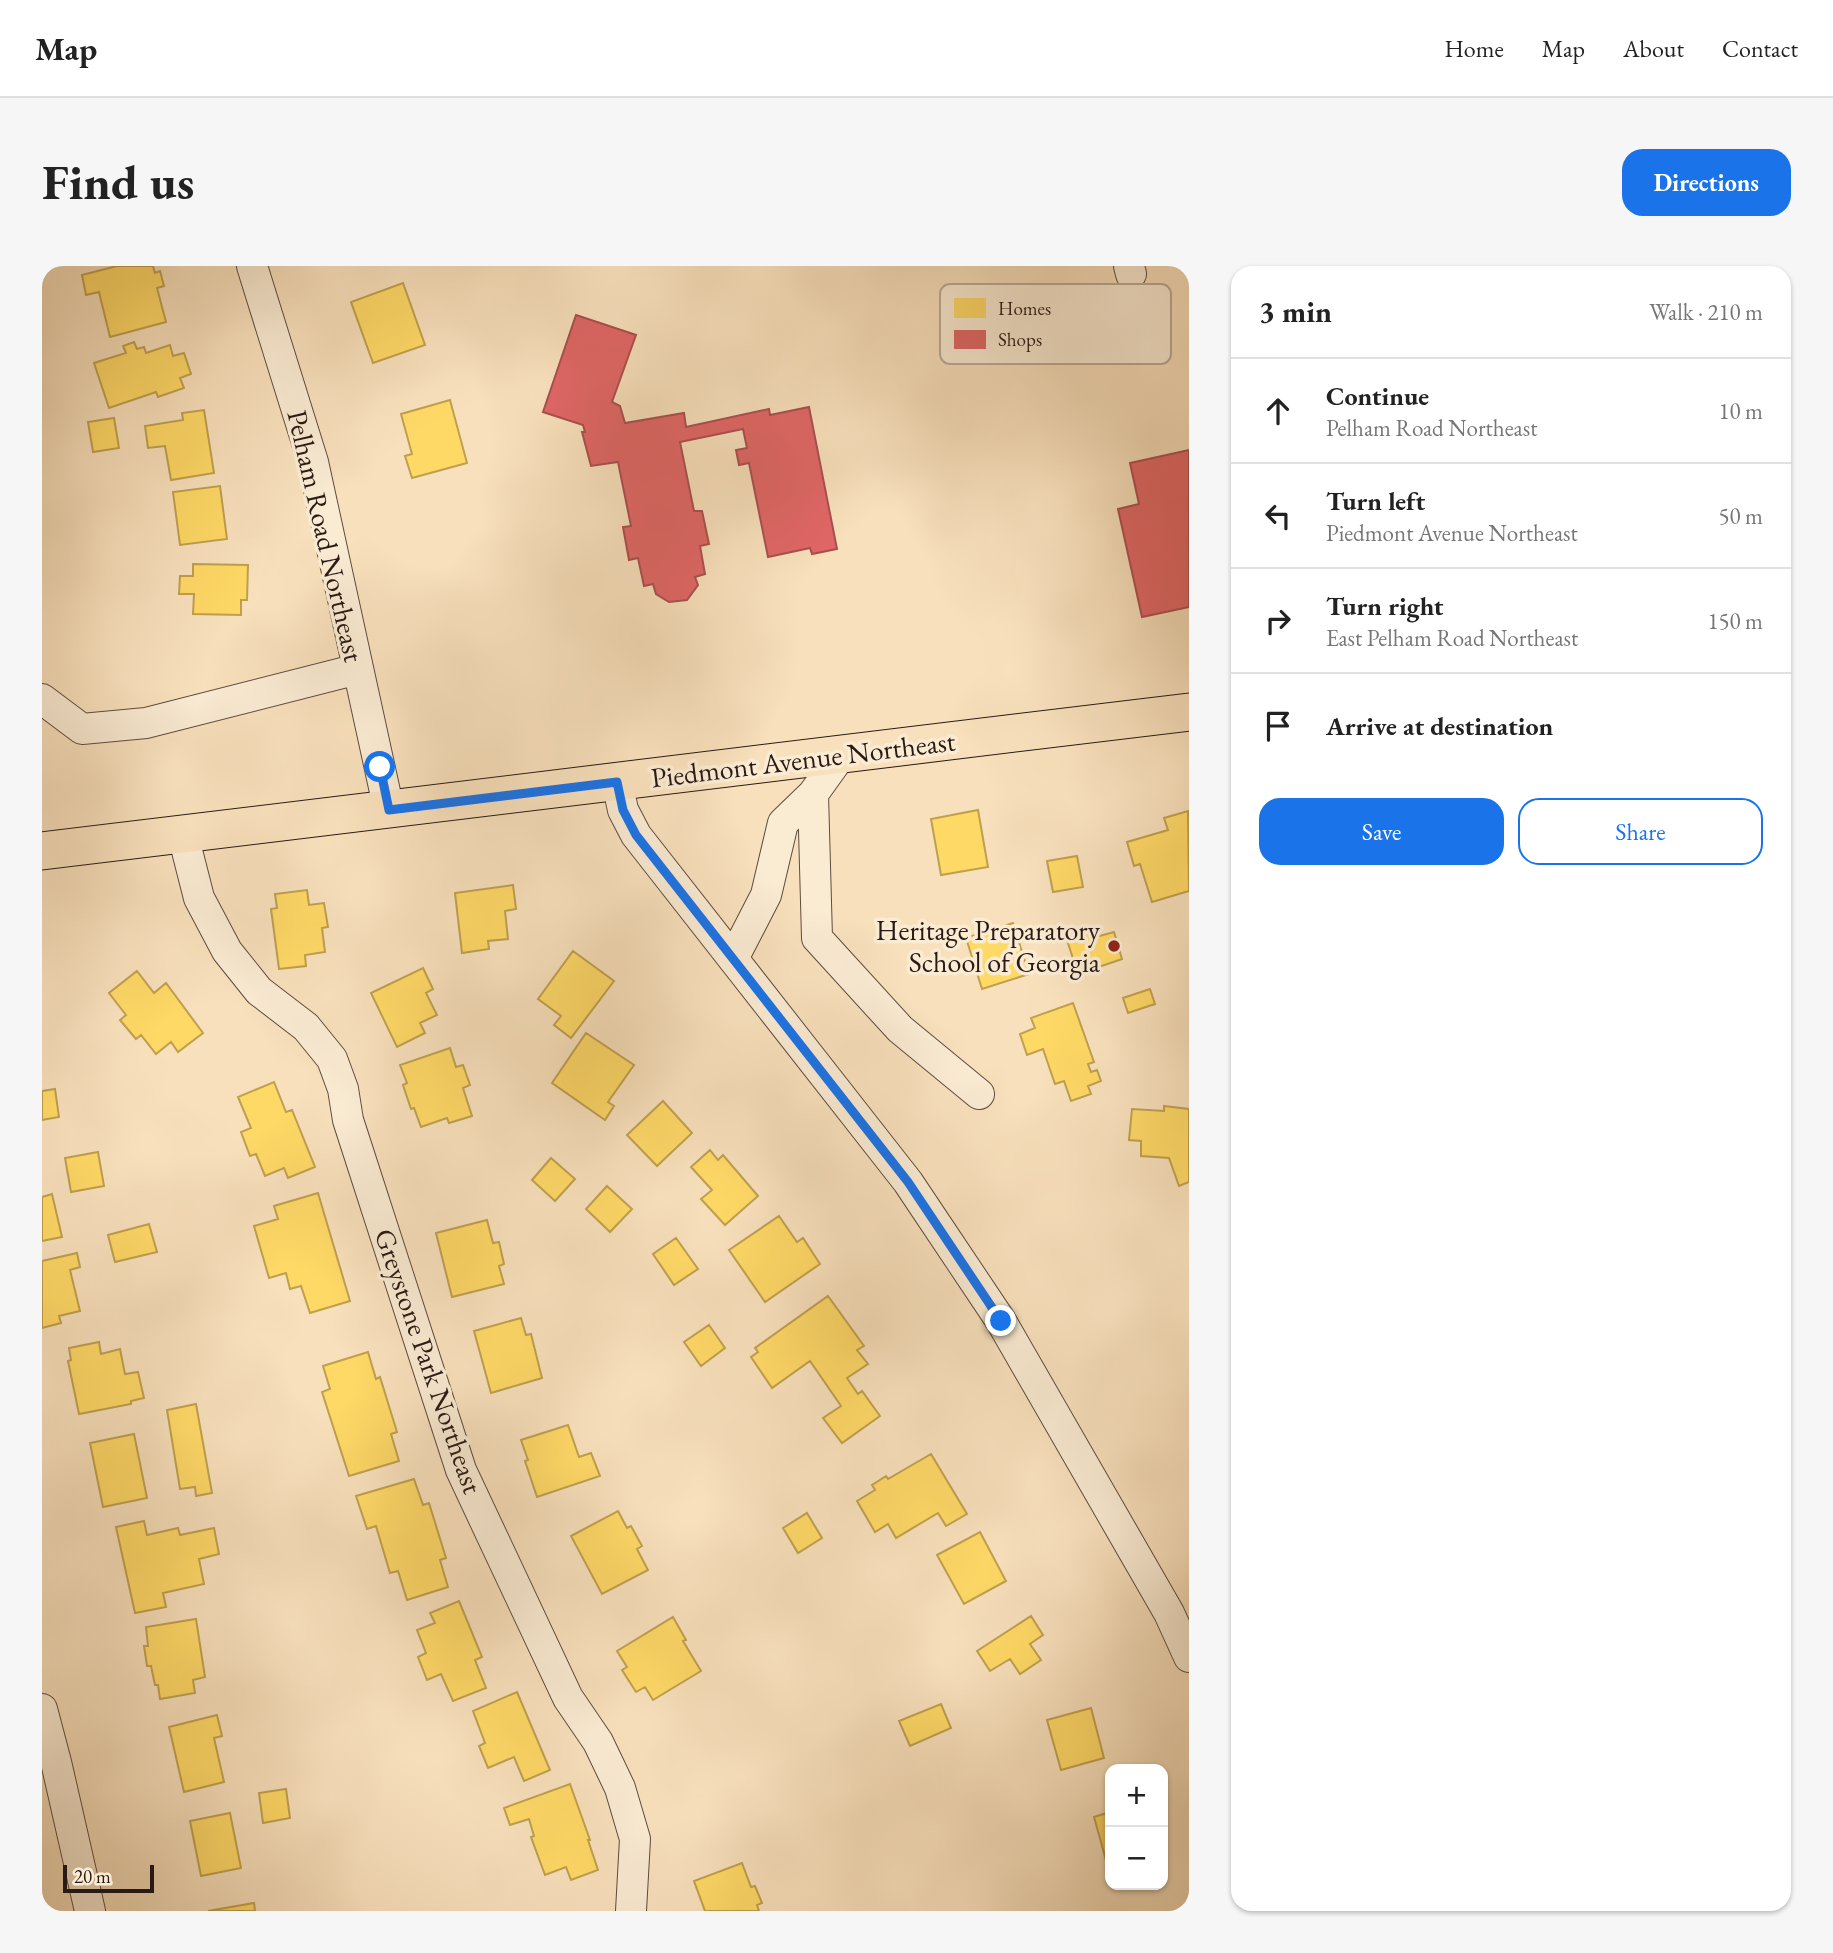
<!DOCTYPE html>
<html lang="en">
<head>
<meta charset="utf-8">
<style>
  :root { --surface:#fff; --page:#f6f6f6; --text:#222; --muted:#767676; --line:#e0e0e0; --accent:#1a73e8 }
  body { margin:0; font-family:"EB Garamond",serif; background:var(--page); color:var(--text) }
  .controls { position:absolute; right:21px; bottom:21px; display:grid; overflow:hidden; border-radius:14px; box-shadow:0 2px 5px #0004 }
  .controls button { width:63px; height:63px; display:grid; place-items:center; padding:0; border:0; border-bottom:2px solid var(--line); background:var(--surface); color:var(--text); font:35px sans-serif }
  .scale { position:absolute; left:21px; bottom:18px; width:91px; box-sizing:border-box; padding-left:7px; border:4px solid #291a15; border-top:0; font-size:19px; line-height:24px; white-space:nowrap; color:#291a15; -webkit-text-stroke:5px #faebd3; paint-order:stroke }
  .stop { position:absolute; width:21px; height:21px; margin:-16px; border:5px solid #1a73e8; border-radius:50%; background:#fff }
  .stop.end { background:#1a73e8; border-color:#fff; box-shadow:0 2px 7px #0008 }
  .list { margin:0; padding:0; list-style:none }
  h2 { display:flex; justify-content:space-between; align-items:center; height:91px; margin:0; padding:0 28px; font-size:30px }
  h2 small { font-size:23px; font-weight:400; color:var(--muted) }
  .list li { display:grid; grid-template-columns:46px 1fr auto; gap:21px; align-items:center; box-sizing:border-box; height:105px; padding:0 28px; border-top:2px solid var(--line) }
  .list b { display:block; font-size:26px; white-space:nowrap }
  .list p { margin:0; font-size:23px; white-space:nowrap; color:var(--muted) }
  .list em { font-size:23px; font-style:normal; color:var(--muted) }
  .actions { display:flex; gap:14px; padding:21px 28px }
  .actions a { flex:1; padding:16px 0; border:2px solid var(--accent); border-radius:21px; text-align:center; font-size:24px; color:var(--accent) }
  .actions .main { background:var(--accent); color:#fff }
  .icon { flex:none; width:38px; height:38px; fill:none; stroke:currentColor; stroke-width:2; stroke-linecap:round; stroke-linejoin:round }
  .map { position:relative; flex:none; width:1147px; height:1645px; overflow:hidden; border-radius:21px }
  header { display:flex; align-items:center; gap:42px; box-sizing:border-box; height:98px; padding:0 35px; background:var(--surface); border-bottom:2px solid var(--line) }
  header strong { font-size:33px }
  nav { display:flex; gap:38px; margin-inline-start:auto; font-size:24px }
  .intro { display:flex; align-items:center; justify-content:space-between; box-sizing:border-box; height:168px; padding:0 42px }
  h1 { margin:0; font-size:49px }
  .button { padding:18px 32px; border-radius:21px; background:var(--accent); color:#fff; font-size:24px; font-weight:700 }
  main { display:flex; gap:42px; padding:0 42px }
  aside { flex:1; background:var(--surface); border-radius:21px; box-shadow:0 2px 5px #0004 }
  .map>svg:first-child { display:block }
</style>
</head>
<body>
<header>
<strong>Map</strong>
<nav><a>Home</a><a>Map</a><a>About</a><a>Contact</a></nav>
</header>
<div class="intro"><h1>Find us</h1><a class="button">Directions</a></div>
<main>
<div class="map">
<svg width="1147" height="1645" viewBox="0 0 1147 1645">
  <rect width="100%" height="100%" fill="#f8e0bc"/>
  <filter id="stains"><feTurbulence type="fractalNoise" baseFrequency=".00286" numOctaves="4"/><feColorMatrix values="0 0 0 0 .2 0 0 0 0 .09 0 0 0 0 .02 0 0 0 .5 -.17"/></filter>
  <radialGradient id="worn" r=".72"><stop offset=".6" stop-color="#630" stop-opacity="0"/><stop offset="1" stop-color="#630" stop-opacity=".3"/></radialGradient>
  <path fill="#ffd966" stroke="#bfa04e" stroke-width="2" d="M75,0h36l2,7 5,-2 4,15 -7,2 9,34 -56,15 -11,-45 -13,3 -4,-20z
    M361,17l22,62 -52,18 -22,-61z
    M92,76l3,7 7,-2 2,6 24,-8 3,11 11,-3 7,21 -11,4 4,10 -26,9 -2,-5 -47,16 -15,-45 32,-10 -3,-7z
    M408,134l17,63 -55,15 -7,-22 7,-2 -11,-40z
    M162,144l10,63 -43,7 -6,-34 -17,2 -3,-22 38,-6 -1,-7z
    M72,152l5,30 -26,4 -5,-30z
    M178,220l7,53 -47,6 -7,-53z
    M151,298l55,1 -1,35h-6v15l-48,-1 1,-20h-15l1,-18h13z
    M936,544l10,57 -47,8 -10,-56z
    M1146,545l1,80 -37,11 -12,-38 -6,2 -7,-24 41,-12 -4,-12z
    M1035,590l6,31 -30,5 -6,-31z
    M471,619l3,24 -11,2 3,28 -20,2 1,8 -27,4 -7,-60z
    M265,624l2,15 15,-2 4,24 -6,1 3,24 -20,3 1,11 -27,3 -8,-60 6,-1 -2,-14z
    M971,657l16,51 -47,15 -16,-51z
    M1052,662l2,9 18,-5 8,27 -44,15 -12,-37z
    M531,685l41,30 -43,57 -17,-13 7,-9 -23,-17z
    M381,702l10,21 -7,4 11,22 -17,8 5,10 -28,14 -26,-54z
    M95,705l17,22 12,-10 37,50 -25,19 -7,-10 -15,12 -15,-19 -5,4 -16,-19 6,-5 -17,-22z
    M1108,723l5,15 -27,9 -5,-15z
    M1031,737l21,59 -6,2 3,8 6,-2 4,11 -13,5 3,8 -20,7 -7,-20 -9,3 -12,-35 -16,6 -7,-21 15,-6 -4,-10z
    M544,767l48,32 -26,37 6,4 -9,14 -53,-37z
    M408,782l6,19 7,-2 7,20 -7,3 9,28 -23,7 -2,-5 -26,9 -7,-19 -3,1 -8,-24 4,-2 -7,-18z
    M232,816l12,30 6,-2 23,57 -27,11 -4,-10 -19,8 -9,-22 -6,2 -9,-24 10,-4 -13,-31z
    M13,823l4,28 -17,3v-29z
    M621,835l29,32 -35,33 -30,-31z
    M1122,840l25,3v73l-10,4 -10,-28 -28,-2v-15l-12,-1 3,-31 32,2z
    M668,884l8,10 5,-5 35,41 -33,29 -24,-26 11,-9 -21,-23z
    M56,886l6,34 -33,6 -6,-34z
    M509,892l24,21 -20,22 -23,-21z
    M565,920l25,23 -22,23 -24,-23z
    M276,927l32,108 -40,12 -9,-27 -11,3 -4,-16 -17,5 -15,-52 24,-7 -4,-13z
    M10,928l10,43 -20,4v-44z
    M737,950l18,26 6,-4 17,26 -55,38 -36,-52z
    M445,954l6,23 6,-1 5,22 -5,2 5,18 -52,13 -16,-64z
    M107,958l8,28 -42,10 -7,-27z
    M634,972l22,31 -24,16 -21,-31z
    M35,987l3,14 -10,3 10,41 -21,5 2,7 -19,5v-67z
    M786,1030l36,50 -7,4 11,14 -21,14 11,16 4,-3 18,25 -38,27 -19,-25 18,-12 -31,-45 -38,27 -21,-31 7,-5 -3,-4z
    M479,1052l5,17 5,-1 11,44 -51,15 -17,-62z
    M667,1059l16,23 -24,18 -17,-24z
    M57,1076l2,12 19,-5 5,25 13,-2 6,26 -13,3v3l-52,10 -11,-53 3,-1 -2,-12z
    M326,1086l8,27 4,-2 17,55 -6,2 8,27 -50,15 -27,-84 8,-3 -7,-23z
    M154,1138l16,89 -16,3 -1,-9 -15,2 -13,-79z
    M526,1159l11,32 12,-4 9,23 -63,21 -12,-36 3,-1 -7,-20z
    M92,1168l13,64 -44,9 -13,-64z
    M889,1188l36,60 -21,12 -8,-13 -42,25 -8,-14 -13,8 -18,-31 18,-11 -3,-5 14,-9 2,3z
    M372,1213l9,26 6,-2 17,55 -6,2 8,27 -41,13 -9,-29 -8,2 -14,-47 -9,3 -11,-33z
    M576,1245l9,17 4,-2 11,20 -5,3 11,21 -46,24 -31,-58z
    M765,1247l15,25 -24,15 -15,-25z
    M102,1255l3,14 31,-7 2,7 34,-7 5,26 -20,5 5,25 -41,9 3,14 -31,6 -19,-86z
    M938,1266l26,49 -42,23 -27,-49z
    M417,1335l23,56 -7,3 11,28 -33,13 -12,-27 -14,6 -9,-23 8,-4 -9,-23 18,-7 -5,-10z
    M989,1350l12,19 -13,9 11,16 -21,14 -10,-15 -20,12 -13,-20z
    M631,1351l13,23 -3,1 18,30 -48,29 -8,-13 -9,5 -14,-22 5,-3 -10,-16z
    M154,1353l9,58 -12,3 2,13 -35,6 -2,-14h-3l-4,-19h-4l-3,-20h4l-2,-19z
    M475,1426l33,78 -26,11 -10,-24 -26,11 -9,-22 6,-3 -12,-32z
    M899,1438l10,24 -41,18 -11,-25z
    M1049,1442l13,50 -43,12 -14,-50z
    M175,1449l5,21 -8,2 10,44 -40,10 -15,-65z
    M528,1518l20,56h-2l10,30 -27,10 -5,-13 -21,8 -14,-38 3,-1 -5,-17 -19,6 -6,-17z
    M244,1523l4,29 -27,5 -4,-30z
    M1068,1546v59h-1l-15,-54z
    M188,1547l11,55 -40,8 -11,-55z
    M700,1597l9,24 4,-1 7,17 -5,2 2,6h-54l-11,-30z
    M212,1637l1,8h-47z"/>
  <path fill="#e06666" stroke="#a94f4e" stroke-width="2" d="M534,49l60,20 -24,67 8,4 5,17 59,-10 2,14 83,-18 1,6 39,-8 28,142 -25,5 -2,-6 -42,9 -19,-94 -10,2 -3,-15 11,-2 -4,-19 -63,13 14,69h8l7,33 -9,2 5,28 -10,3 3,8 -11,15 -18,2 -13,-8 -3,-10 -9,2 -6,-28 -9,2 -6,-33 8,-1 -13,-64 -27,4 -9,-34h3l-2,-7 -40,-13z
    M1147,184v157l-47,10 -24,-108 21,-5 -9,-41z"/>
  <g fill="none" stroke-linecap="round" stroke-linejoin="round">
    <defs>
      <path id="minor" d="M210,0l61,196 76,348
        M1087,0l2,8
        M0,433l40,30 64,-6 212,-54
        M575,516l6,28 13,25 272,347 93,139 168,292 20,44
        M771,528l4,144 83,91 79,65
        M141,569l16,63 28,53 32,40 47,36 26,32 11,30 5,31 113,350 107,228 30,44 22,46 15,51 -4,72
        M691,693l33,-64 17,-72 30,-29 28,-39
        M0,1443l14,53 34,149"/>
      <path id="major" d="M0,585l1147,-139"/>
    </defs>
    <use href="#minor" stroke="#5d4c3f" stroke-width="32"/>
    <use href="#major" stroke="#291a15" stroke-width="39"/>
    <use href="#minor" stroke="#faebd3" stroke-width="30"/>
    <use href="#major" stroke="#f8e0bc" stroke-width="37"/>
  </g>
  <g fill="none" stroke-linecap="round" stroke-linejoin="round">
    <path stroke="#1a73e8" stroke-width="9" d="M338,501l9,43 228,-28 6,28 13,25 272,347 93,139"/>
  </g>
  <circle fill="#8f2418" stroke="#faebd3" stroke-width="2.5" cx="1072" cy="680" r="7"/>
  <g text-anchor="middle" stroke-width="7" stroke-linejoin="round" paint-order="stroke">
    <g font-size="28" fill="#291a15" stroke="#faebd3">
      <text transform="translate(284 270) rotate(77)" y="10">Pelham Road Northeast</text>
      <text transform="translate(761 493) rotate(-7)" y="10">Piedmont Avenue Northeast</text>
      <text transform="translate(387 1095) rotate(71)" y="10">Greystone Park Northeast</text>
    </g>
    <g font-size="28" fill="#291a15" stroke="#faebd3" text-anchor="end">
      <text x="1058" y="674">Heritage Preparatory<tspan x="1058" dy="32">School of Georgia</tspan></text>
    </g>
  </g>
  <rect x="898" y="18" width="231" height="80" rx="10" fill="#faebd3" stroke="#bbac9a" stroke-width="2"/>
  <rect x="912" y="32" width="32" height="20" fill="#ffd966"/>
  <rect x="912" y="64" width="32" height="19" fill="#e06666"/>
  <g font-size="19" fill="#291a15">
    <text x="956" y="49">Homes</text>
    <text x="956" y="80">Shops</text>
  </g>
  <rect width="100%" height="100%" filter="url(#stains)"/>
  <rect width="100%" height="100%" fill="url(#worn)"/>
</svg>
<div class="controls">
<button>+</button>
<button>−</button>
</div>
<div class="scale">20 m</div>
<div class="stop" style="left:338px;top:501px"></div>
<div class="stop end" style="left:959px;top:1055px"></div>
</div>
<aside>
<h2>3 min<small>Walk · 210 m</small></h2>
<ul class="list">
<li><svg class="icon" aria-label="ahead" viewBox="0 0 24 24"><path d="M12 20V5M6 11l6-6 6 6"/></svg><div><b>Continue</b><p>Pelham Road Northeast</p></div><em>10 m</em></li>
<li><svg class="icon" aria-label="left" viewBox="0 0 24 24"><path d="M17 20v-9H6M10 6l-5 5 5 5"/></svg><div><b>Turn left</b><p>Piedmont Avenue Northeast</p></div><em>50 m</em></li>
<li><svg class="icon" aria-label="right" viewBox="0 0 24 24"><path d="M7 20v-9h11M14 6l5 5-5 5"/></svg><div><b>Turn right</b><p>East Pelham Road Northeast</p></div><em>150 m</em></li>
<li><svg class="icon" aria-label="arrive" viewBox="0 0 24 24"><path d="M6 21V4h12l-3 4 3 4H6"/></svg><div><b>Arrive at destination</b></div></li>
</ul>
<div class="actions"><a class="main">Save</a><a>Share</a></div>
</aside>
</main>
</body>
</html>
